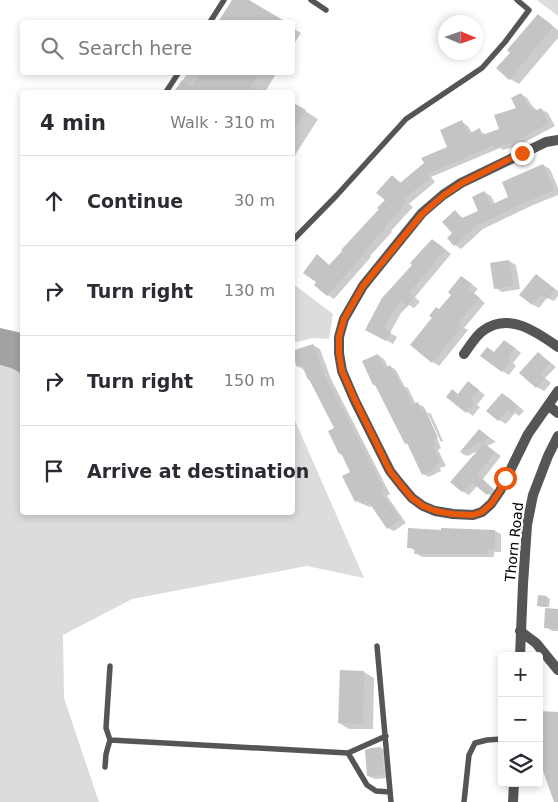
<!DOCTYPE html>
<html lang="en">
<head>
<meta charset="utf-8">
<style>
  :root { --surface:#fff; --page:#f7f7f7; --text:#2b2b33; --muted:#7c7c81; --line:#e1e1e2 }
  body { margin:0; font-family:"DejaVu Sans",sans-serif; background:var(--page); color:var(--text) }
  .controls { position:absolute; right:15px; bottom:15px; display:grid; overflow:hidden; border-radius:5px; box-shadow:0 2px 8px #0003 }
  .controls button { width:45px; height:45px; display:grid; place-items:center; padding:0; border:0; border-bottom:1px solid var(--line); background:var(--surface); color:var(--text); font:25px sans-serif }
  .compass { position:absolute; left:438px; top:15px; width:45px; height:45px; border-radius:50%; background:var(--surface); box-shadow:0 2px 8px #0003; rotate:92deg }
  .stop { position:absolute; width:15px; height:15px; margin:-11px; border:4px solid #ea580c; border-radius:50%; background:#fff }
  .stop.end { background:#ea580c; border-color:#fff; box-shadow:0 1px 5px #0008 }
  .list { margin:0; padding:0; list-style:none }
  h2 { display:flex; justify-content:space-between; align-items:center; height:65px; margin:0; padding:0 20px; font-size:21px }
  h2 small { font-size:16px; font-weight:400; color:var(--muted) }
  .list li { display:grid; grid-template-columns:32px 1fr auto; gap:15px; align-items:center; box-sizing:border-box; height:90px; padding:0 20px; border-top:1px solid var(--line) }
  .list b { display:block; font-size:19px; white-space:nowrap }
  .list em { font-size:16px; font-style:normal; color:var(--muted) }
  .icon { flex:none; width:28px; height:28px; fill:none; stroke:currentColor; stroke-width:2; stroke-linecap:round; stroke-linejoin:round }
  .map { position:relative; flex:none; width:558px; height:802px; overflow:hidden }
  .search { position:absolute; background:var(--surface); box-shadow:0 2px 8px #0003; left:20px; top:20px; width:275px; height:55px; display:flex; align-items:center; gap:12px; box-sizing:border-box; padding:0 18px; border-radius:5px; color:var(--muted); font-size:19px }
  .panel { position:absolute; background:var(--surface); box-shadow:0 2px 8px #0003; left:20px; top:90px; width:275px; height:425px; border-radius:5px }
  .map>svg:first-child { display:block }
</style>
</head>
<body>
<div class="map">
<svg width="558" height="802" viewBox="0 0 558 802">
  <rect width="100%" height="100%" fill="#fff"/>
  <path fill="#dcdcdc" d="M537,0h21v16z
    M292,283l41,31 -4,25 -16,-1 -20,5z
    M0,365l11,3 11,6v138h270l1,-96 71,162 -57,-12 -175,33 -69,36 1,63 35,104h-99z"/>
  <path fill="#a3a3a3" d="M0,328l22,5v41l-11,-6 -11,-3z"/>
  <path fill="#0003" d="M234,0h13l37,22h-64z
    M538,15l9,6 11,9v8l-39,46 -9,-5 1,-27z
    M292,28l9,5 -9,14z
    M188,72h89l-12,20h-89z
    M521,94l6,4 6,9 5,4 3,-2 7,4 7,13 -30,16v2l-22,6 -3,-2 -69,29 4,5 -26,22 4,3 -22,24 1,1 -22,24 1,1 -37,42 -6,-4 -12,-11 2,-2 -1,-26 13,10 50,-57 6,-9 6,-23 10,6 47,-36 13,-25 6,4 4,7 7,-3 7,5 15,-5 17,-21z
    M292,103l26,16 -26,41z
    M543,165l7,4 8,19v7l-25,10 -50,24 -22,20 -6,-4v-33l9,7 16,-7 4,-20 7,4 4,8 15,-6z
    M432,240l7,4 12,10 -36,43 5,5 -6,6 -5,-3 -8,8 -11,20 7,4 -4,7 -26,-15z
    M509,261l7,4 4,24 -18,3 -6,-4z
    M536,275l22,16v5l-4,5 -7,-3 -8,10 -7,-4z
    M462,277l16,12 -4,4 11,10 -21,25 4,2 -29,36 -6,-4 7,-52 13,-16z
    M313,345l7,4 11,30 59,115 -3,2 19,27 -12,8 -6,-3 -16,-22 -3,1 -13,-6 -4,-28 -8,-17 -4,-2 -10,-23 6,-3 -32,-58 -6,-4z
    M511,345l10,8 -8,10 3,3 -7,9 -7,-4 -7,-18z
    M538,354l7,4 11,9 -11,11 6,5 -7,8 -7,-4 -16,-14z
    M378,355l6,4 4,8 2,-1 6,4 8,16 4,2 8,17 2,-1 6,3 2,5 -2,-2 15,33 2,5 -3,2 8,16 -6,2 1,3 -12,6 -6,-3 -14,-29 -3,-2 -29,-56 -3,-2z
    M475,387l10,8 -8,10 3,2 -7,9 -26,-19 12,-2z
    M502,394l7,4 15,13 -5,5 -4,-3 -9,11 -7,-4 -11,-9z
    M427,412l4,2 12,27 -2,1z
    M479,430l17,12 -9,4 14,10 -18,23 15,14 -4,5 -17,-12 -8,9 -7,-4 18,-41 -13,6 -6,-3z
    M442,530l53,1 6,3v18h-7v5h-72l-7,-4 1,-2 -8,-4 34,-16z
    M547,597l3,2 -1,8h-8l-3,-2z
    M558,610v21h-6l-6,-4z
    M341,671l23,1 10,6 -1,51h-24l-10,-6z
    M539,712l19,2v84l-5,-3 -14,-38v-3h4l1,-18 -5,-3z
    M381,748l7,4 2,26 -15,1 -7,-3z"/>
  <path fill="#c4c4c4" d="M232,0h17l37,22h-68z
    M538,14l15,13 -44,53 -13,-12 14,-15 -3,-3z
    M201,72h59l-12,20h-74l8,-12 11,6z
    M521,93l8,14 3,-1 3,5 6,-3 8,15 -30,16v1l-24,8v-3l-69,29 4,4 -26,21 3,3 -22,24 1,1 -22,25 1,1 -38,43 -13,-11 2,-3 -13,-9 14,-19 12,11 13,-14 -1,-1 38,-41 -2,-1 8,-8 -9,-7 16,-18 8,8 24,-20 -3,-5 26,-11 -7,-17 22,-10 6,14 12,-6 2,7 17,-6 -5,-14 22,-7 -5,-10z
    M292,102l14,8 -14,21z
    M543,164l11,26 -28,12 -50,24 -22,20 -7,-8 5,-5 -10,-11 13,-12 7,8 16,-7 -6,-14 12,-6 7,14 17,-8 -6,-15z
    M432,239l13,11 -36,43 5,4 -7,9 -5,-5 -8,9 -10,18 7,4 -5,9 -21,-11 17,-32 30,-33 -2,-2z
    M509,260l4,26 -19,3 -4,-26z
    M536,274l19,15 -8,10 -6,-5 -9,11 -13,-10z
    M461,276l11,8 -4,5 12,9 -22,25 4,3 -30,37 -22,-18 20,-25 2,-2 -3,-2 7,-9 3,2 12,-14 -3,-3z
    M504,340l11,8 -8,10 4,3 -9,11 -22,-16 7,-9 7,5z
    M313,344l11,30 61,116 -4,2 19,27 -13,10 -19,-28 -6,3 -2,-5 -5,3 -13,-26 8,-4 -9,-19 -2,1 -11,-23 6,-3 -25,-49 -1,1 -6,-15 -5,2 -5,-12v-4z
    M538,352l12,11 -10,11 5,5 -9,9 -17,-15z
    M378,354l7,14 5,-3 10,19 2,-1 10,22 6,-3 4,9 3,-2 13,29 -5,2 2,5 -2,1 8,16 -6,3 1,3 -14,7 -15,-32 -2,1 -30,-59h-2l-11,-24z
    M468,381l11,9 -8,10 3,3 -8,10 -20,-16 6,-8 6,5z
    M502,393l16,13 -6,7 -4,-3 -10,11 -12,-10z
    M479,429l11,9 -31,15z
    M484,443l11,9 -18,23 15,14 -5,6 -16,-13 -9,10 -12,-10z
    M408,528l33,2v-2l54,2v19h-7l-1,5h-73l1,-6h-8z
    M538,595l9,1v10h-10z
    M545,608l13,1v20l-14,-1z
    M340,670l24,1 -1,53 -25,-1z
    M539,711l19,1v90h-4l-12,-34v-35h-3z
    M381,747l3,28 -17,1 -2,-26 6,-2z"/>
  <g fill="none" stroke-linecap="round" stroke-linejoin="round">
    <path stroke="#555" stroke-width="5.5" d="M311,0l15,10
      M210,22l14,-22
      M166,92l13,-20
      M292,241l45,-46 69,-76 76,-51 23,-26 24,-32 -12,-10
      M377,646l14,156
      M110,740l238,13 38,-17
      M348,753l19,32 9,6 14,1
      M105,767l1,-13 4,-14 -4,-12 4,-62
      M464,802l5,-47 6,-12 12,-3 15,-1"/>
    <path stroke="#555" stroke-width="10" d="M558,140l-12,2 -85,41 -18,12 -21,18 -59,73 -19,33 -5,18v16l3,18 13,30 35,70 11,14 11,13 11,8 12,5 18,3 20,1 9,-3 9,-8 9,-13 28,-57 30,-43
      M464,354c6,-8 12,-19 20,-24 25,-18 53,2 74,17
      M549,406l9,7
      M520,631l16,12 22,27
      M520,656l3,-72 4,-59 6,-30 15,-39 10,-20
      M513,802l1,-19"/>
  </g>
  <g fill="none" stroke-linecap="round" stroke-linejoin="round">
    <path stroke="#ea580c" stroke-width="6" d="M505,478l-5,13 -9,13 -9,8 -9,3 -20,-1 -17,-3 -13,-5 -11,-8 -11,-13 -11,-14 -35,-71 -13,-29 -3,-18v-16l5,-18 19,-33 59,-72 22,-19 18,-12 60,-30"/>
  </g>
  <g text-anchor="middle" stroke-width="4.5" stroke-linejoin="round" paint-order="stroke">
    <g font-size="14" fill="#000" stroke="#fff">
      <text transform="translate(514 542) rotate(-84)" y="5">Thorn Road</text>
    </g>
  </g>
</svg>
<div class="controls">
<button>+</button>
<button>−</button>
<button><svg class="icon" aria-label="layers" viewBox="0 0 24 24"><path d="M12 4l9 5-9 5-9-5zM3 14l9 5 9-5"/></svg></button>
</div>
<svg class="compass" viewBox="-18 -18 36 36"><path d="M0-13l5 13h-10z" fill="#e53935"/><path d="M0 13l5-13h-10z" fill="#7c7c81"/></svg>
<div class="stop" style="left:505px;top:478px"></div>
<div class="stop end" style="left:522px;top:153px"></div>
<div class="search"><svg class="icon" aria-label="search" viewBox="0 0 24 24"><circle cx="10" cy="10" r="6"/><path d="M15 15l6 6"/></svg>Search here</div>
<section class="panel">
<h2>4 min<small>Walk · 310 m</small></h2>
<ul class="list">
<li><svg class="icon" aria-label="ahead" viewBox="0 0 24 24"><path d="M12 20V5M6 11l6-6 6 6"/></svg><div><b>Continue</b></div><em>30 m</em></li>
<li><svg class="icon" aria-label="right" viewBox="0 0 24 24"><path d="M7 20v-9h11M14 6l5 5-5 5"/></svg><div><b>Turn right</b></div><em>130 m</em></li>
<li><svg class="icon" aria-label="right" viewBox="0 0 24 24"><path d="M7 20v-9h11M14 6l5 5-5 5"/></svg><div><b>Turn right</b></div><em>150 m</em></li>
<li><svg class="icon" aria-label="arrive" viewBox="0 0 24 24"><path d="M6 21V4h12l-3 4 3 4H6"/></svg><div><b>Arrive at destination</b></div></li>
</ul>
</section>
</div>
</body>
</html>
